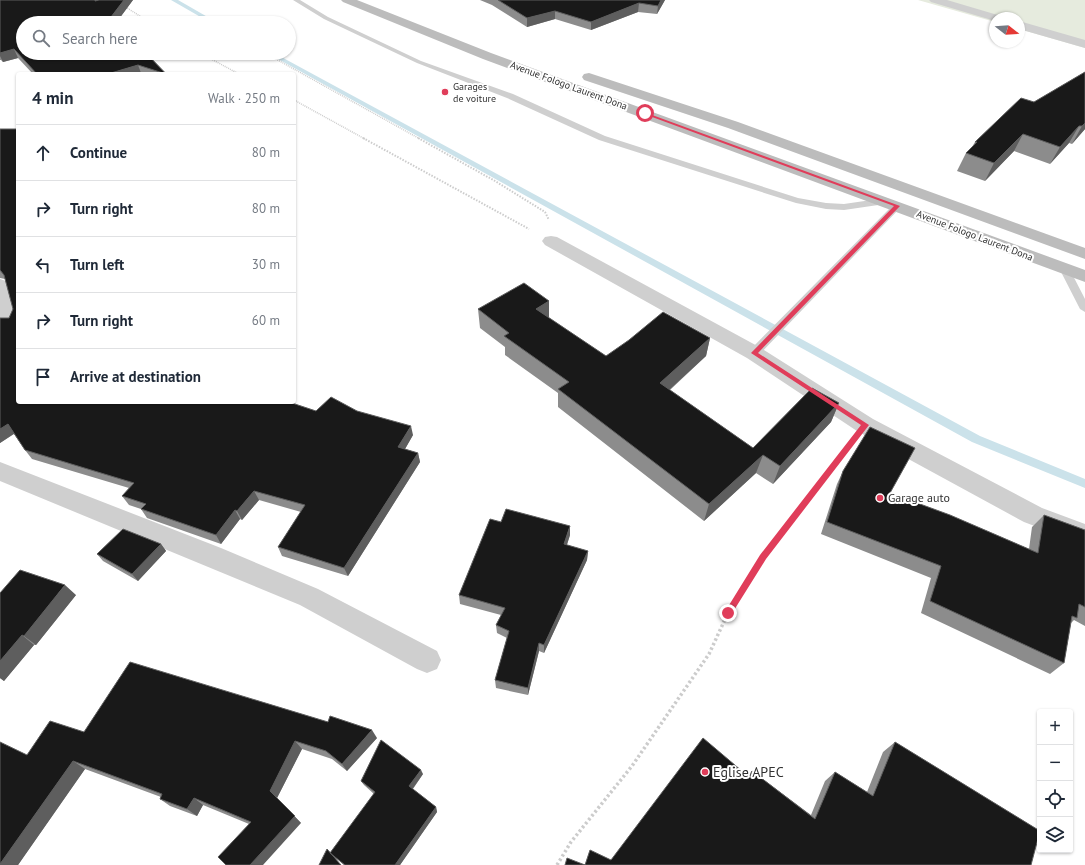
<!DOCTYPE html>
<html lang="en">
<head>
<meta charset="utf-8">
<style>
  :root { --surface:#fff; --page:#f2f2f3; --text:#1f2937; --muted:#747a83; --line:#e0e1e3 }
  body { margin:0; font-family:"PT Sans",sans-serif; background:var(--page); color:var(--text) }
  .controls { position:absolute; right:12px; bottom:12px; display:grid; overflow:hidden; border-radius:4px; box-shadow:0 1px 3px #0004 }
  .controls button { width:36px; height:36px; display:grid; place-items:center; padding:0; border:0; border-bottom:1px solid var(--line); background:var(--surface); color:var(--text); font:20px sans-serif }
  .compass { position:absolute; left:989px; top:12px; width:36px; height:36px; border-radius:50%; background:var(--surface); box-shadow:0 1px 3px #0004; rotate:107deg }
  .stop { position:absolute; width:12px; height:12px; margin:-9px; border:3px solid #e03d5a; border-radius:50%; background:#fff }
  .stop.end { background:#e03d5a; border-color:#fff; box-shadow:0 1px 4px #0008 }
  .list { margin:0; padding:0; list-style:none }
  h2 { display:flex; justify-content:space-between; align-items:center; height:52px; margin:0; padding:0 16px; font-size:17px }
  h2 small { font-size:13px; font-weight:400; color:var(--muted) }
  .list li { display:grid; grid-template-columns:26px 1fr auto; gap:12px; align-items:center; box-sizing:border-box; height:56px; padding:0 16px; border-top:1px solid var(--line) }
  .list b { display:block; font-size:15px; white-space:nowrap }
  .list em { font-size:13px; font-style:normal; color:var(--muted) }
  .icon { flex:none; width:22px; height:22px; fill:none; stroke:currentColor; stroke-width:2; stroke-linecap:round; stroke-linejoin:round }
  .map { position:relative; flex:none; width:1085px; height:865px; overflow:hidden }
  .search { position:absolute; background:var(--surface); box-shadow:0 1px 3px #0004; left:16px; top:16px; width:280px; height:44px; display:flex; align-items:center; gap:10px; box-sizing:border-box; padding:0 14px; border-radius:22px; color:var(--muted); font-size:15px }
  .panel { position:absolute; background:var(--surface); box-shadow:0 1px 3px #0004; left:16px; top:72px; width:280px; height:332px; border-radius:4px }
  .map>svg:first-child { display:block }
</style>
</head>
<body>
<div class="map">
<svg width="1085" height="865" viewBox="0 0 1085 865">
  <rect width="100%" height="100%" fill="#fff"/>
  <path fill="#e6ebde" d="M918,0h167v48l-66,-19v-11h-24v4z"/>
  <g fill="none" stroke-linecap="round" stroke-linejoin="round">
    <path fill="#cbe2ea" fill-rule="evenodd" d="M171,0h7l40,23h-7z
      M267,53h7l706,383 105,43v9l-113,-46z"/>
    <path stroke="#ccc" stroke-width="1.5" stroke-dasharray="1 1" stroke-linecap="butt" d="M124,6l27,17
      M199,18l8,5
      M200,53l39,21
      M265,53l155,86
      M294,100l71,39"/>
    <path stroke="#ccc" stroke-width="2" stroke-dasharray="1.5 1.5" stroke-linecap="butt" d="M363,138l166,91
      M418,138l77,43 50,31 4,8"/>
    <path stroke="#ccc" stroke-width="2.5" stroke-dasharray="2 2" stroke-linecap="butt" d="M763,556l86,-110"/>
    <path stroke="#ccc" stroke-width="3.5" stroke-dasharray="2.5 2.5" stroke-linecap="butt" d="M557,865l14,-23 61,-76 77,-112 19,-41 36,-58"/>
    <path fill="#cfcfcf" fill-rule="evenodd" d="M293,0h7l28,17 93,44 92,33 92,42 193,62 28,5 18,1 41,-6 4,3 -4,3 -41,6 -18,-1 -30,-6 -197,-63 -92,-42 -90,-35 -93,-44z
      M897,203l3,1v4l-142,148h-8l-1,-3 1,-3 144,-146z
      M1064,265l5,3 16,31v13l-5,-3 -21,-41z"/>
    <path fill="#cfcfcf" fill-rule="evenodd" d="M929,0h18l54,16 2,2h-8v3l-64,-19z
      M1019,21l66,19v8l-66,-19z
      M551,236l6,1 204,111 112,71 169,89 43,16v21l-61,-23 -167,-91 -110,-73 -202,-113 -3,-4 3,-4z
      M0,279l6,2 3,4 9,34 -2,7 -7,1 -7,-1 -2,-4z
      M0,462l221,86 97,41 119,62 4,9 -4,9 -10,4 -10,-4 -117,-64 -300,-124z"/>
    <path fill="#bcbcbc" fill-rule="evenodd" d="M341,0h16l134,53 594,217v12l-602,-223 -140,-57z
      M589,73l149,49 347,126v11l-357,-131 -144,-48 -2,-3 2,-3z"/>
  </g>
  <path fill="#8c8c8c" d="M0,0h133l-17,23 51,51h-24l-2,-1 -2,1h-106l-15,-16 -15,4 -2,-2h-1z
    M480,0h185l-8,14 -19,-2 -47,18 -36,-11 -28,8 -35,-22z
    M1085,72v57l-13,15 -3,-1 -19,21 -36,-13 -29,30 -28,-10 9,-18 6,-6 3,-5 59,-40z
    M0,129h18v273l198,1 100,8h41l56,24 -8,14 13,4 2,9 -72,114 -66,-20 -4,-9 23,-35 -42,-12 -17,20 -2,-1 -19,25 -74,-26 -6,-9 -12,-4 -7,-9 7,-8 -97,-29 -7,-9 -11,-16 -14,9 9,-125 4,-9 -8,-30 -5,-1z
    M549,301v17l57,38 104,-18 -4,18 -36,34 83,58 86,-45 -8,19 -58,62 -17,-11 -52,48 -146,-114v-14l-53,-38v-8l-25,-19 -2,-19z
    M843,471l47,22 139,56 3,-22 12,-12 41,15v96l-11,-6 -3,3 -7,40 -14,11 -129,-61 10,-35 -110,-44 16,-50z
    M501,522l69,13 -3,10 21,6 -1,9 -43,93 -5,-2 -11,44 -32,-7 -1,-8 12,-42 -10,-5 -1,-8 5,-10 -41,-11 -1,-9z
    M161,544l5,7 -28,30 -35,-20 -6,-7z
    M0,593l76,2 -40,50h-2l-30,36 -4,-3z
    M84,732l293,6 -30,33 -15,-12 -30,-10 -25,49 24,25 -52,1 -46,-19 -6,11 -27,-10 -10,-7 1,-2 -76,-28 -67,96h-18l27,-110z
    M895,742l145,89 -429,29 137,-84 4,-5 59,44 14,-34 10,-9 32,20 16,-40z
    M423,774l-10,15 23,18 1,5 -37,53h-56l-14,-12 44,-59 -10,-9 -3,-4z"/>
  <path fill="#5e5e5e" d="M124,0h9l-17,23 -5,-6z
    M661,0h4l-8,14 1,-8z
    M639,3l-1,9 -47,18v-8z
    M555,11v8l-28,8v-9z
    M14,49l4,9 -15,4 -3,-6v-3z
    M138,65l3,8 -2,1h-28v-1z
    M1085,123v6l-13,15 10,-18z
    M1079,126l-10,17 -19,21 10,-17z
    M1023,134l-9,17 -29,30 9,-18z
    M549,301v19l-13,-11z
    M710,338l-4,18 -49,45 3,-18z
    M839,403l-8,19 -58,62 7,-18z
    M8,424l7,9 -15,10v-14z
    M411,426l2,9 -12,21 -3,-9z
    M418,453l2,9 -72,114 -4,-8z
    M763,455l-7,18 -52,48 5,-17z
    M254,491l5,9 -17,20 -5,-9z
    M235,510l5,9 -19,25 -5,-9z
    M570,526v9l-6,18v-9z
    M161,544l5,7 -28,30 -6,-7z
    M588,551l-1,9 -43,93v-8z
    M65,585l11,10 -40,50 -12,-9z
    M22,635l12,10 -30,36 -4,-3v-17z
    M539,643v8l-11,44v-7z
    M372,730l5,8 -30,33 -5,-7z
    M295,741l7,8 -25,49 24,25 -38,42h-13l20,-74z
    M73,761l12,8 -67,96h-18v-1z
    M421,770l2,4 -12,17 -2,-5z
    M194,798l9,7 -6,11 -10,-7z
    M436,807l1,5 -37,53h-5z"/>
  <path fill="#191919" stroke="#5e5e5e" d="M0,0h95v1l4,-1h25l-13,17 5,6h-93v30h123l20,21 -28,-9 -27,8v1h-74l-23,-25 -14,4z
    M498,0h163l-3,6 -19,-3 -48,19 -36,-11 -28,7z
    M1085,72v51l-3,3h-3l-19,21 -37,-13 -29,29 -28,-10 11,-11h-2l46,-44 13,4z
    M0,129h18v273h198v1l2,-1h71l27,9 15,-14 26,14 54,15 -13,21 20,6 -74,115 -66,-21 27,-42 -51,-14 -17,20 -2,-1 -19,25 -75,-26 5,-5 -24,-8 12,-13 -109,-33 -17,-26 -8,5v-111h9l4,-9 -9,-34 -4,-5z
    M524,283l25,18 -13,8 70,47 23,-16 34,-28 47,26 -50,45 93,65 59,-60 27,15 -59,63 -17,-11 -54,49 -151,-115 11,-7 -65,-46 5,-3 -31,-24z
    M870,427l45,21 -25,45 60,22 88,38 6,-38 41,15v77l-6,-3 -2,14 -5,-2 -8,47 -134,-62 11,-35 -114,-44 16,-51z
    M506,509l64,17 -6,18 24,7 -44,94 -5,-2 -11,45 -33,-8 14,-49 -13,-6 9,-17 -46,-13 31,-76 11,3z
    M123,529l38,15 -29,30 -35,-20z
    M20,570l45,15 -41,51 -2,-1 -22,26v-68z
    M130,662l198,60 2,-6 42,14 -30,34 -16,-13 -31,-10 -25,50 25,25 -45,49h-24l-8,-8 33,-35 -57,-24 -7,11 -27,-10 2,-5 -89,-33 -73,103v-122l27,13 23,-34 34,11z
    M703,738l46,39 3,-6 63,48 20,-47 38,24 22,-54 145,89 -9,34h-446l5,-15 21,10z
    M381,740l40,30 -12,16 27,21 -41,58h-50l-15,-12 45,-61 -14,-11z
    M327,849l14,16h-22z
    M567,858l18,7h-20z"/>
  <path fill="#e03d5a" d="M644,112l256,94 -142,147 111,72 -103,134 -35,56 -3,1 -4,-3 2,-3 34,-55 101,-130 -110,-72 143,-147 -250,-92z"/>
  <g fill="#e03d5a" stroke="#fff" stroke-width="1.5">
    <circle cx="445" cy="92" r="4"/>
    <circle cx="880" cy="498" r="4"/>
    <circle cx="705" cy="772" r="4"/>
  </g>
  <g text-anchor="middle" stroke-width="4" stroke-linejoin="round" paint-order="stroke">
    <g font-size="10" fill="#323232" stroke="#fff">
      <text transform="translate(569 85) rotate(20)" y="4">Avenue Fologo Laurent Dona</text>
      <text transform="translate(975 235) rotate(21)" y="4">Avenue Fologo Laurent Dona</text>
    </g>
    <g font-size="10" fill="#323232" stroke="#fff" text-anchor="start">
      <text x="453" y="90">Garages<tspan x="453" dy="12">de voiture</tspan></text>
    </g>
    <g font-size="12" fill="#323232" stroke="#fff" text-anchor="start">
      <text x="888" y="502">Garage auto</text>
    </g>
    <g font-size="14" fill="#323232" stroke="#fff" text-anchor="start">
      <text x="713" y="777">Eglise APEC</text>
    </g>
  </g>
</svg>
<div class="controls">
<button>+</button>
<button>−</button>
<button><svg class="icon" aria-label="locate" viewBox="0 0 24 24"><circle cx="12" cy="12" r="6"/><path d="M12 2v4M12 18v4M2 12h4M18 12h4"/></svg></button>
<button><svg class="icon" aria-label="layers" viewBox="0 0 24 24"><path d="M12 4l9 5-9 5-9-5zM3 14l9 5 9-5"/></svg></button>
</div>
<svg class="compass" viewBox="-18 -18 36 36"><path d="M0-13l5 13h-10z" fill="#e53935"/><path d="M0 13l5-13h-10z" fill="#747a83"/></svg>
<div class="stop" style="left:645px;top:113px"></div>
<div class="stop end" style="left:728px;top:613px"></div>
<div class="search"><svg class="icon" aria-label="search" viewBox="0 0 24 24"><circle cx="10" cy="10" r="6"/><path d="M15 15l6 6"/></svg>Search here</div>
<section class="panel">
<h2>4 min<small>Walk · 250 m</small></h2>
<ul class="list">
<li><svg class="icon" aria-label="ahead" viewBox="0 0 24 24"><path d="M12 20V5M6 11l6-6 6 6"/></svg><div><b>Continue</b></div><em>80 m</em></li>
<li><svg class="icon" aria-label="right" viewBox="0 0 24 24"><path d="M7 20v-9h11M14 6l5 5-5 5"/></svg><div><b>Turn right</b></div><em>80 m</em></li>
<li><svg class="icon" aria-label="left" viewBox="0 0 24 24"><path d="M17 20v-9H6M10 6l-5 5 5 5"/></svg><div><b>Turn left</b></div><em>30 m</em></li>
<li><svg class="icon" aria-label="right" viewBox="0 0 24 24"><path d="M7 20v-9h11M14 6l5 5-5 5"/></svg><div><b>Turn right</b></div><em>60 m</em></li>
<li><svg class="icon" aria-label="arrive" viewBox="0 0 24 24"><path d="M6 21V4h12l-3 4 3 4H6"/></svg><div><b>Arrive at destination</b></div></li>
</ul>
</section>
</div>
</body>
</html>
